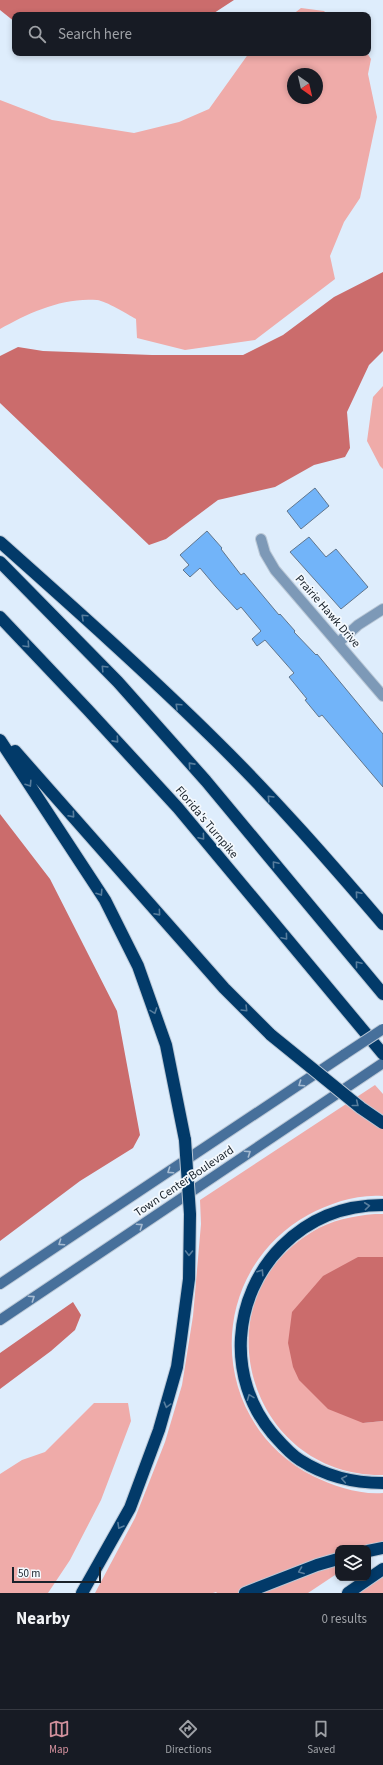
<!DOCTYPE html>
<html lang="en">
<head>
<meta charset="utf-8">
<style>
  :root { --surface:#171b24; --page:#20242c; --text:#f1f3f6; --muted:#9ea1a6; --line:#363941; --accent:#d2909c }
  body { margin:0; font-family:"Source Sans 3",sans-serif; background:var(--page); color:var(--text) }
  .controls { position:absolute; right:12px; bottom:12px; display:grid; overflow:hidden; border-radius:8px; box-shadow:0 2px 6px #0003 }
  .controls button { width:36px; height:36px; display:grid; place-items:center; padding:0; border:0; border-bottom:1px solid var(--line); background:var(--surface); color:var(--text); font:20px sans-serif }
  .compass { position:absolute; left:287px; top:68px; width:36px; height:36px; border-radius:50%; background:var(--surface); box-shadow:0 2px 6px #0003; rotate:146deg }
  .scale { position:absolute; left:12px; bottom:10px; width:89px; box-sizing:border-box; padding-left:4px; border:2px solid #19222b; border-top:0; font-size:11px; line-height:14px; white-space:nowrap; color:#19222b; -webkit-text-stroke:3px #f4f9fe; paint-order:stroke }
  .list { margin:0; padding:0; list-style:none }
  h2 { display:flex; justify-content:space-between; align-items:center; height:52px; margin:0; padding:0 16px; font-size:17px }
  h2 small { font-size:13px; font-weight:400; color:var(--muted) }
  .icon { flex:none; width:22px; height:22px; fill:none; stroke:currentColor; stroke-width:2; stroke-linecap:round; stroke-linejoin:round }
  .map { position:relative; flex:none; width:383px; height:1593px; overflow:hidden }
  .search { position:absolute; background:var(--surface); box-shadow:0 2px 6px #0003; left:12px; right:12px; top:12px; height:44px; display:flex; align-items:center; gap:10px; box-sizing:border-box; padding:0 14px; border-radius:8px; color:var(--muted); font-size:15px }
  .sheet { height:116px; background:var(--surface) }
  nav { display:flex; justify-content:space-around; align-items:center; box-sizing:border-box; height:56px; border-top:1px solid var(--line); background:var(--surface); font-size:11px; color:var(--muted) }
  nav a { display:grid; justify-items:center; gap:2px }
  nav .on { color:var(--accent) }
  .map>svg:first-child { display:block }
</style>
</head>
<body>
<div class="map">
<svg width="383" height="1593" viewBox="0 0 383 1593">
  <rect width="100%" height="100%" fill="#deedfc"/>
  <path fill="#efaba9" fill-rule="evenodd" d="M301,8l23,3 4,4h-36z
    M249,53h118l4,6 -3,15 9,43 -17,81 -16,24 -14,34 5,23 -80,61 -70,10 -48,-12 -1,-19c-9,-5 -30,-18 -39,-19 -34,-3 -69,13 -97,29v-229l52,20 82,13 45,-11 30,-13zM293,74h24v24h-24z
    M383,386v83l-3,-3 -13,-25 6,-44z
    M375,1085l8,9v102c-26,-2 -53,7 -75,19 -104,58 -101,207 5,261 20,10 47,19 70,17v49l-15,10v-4h-30v25l-30,20h-91l-1,-1 -3,1h-118l40,-75 30,-76 17,-57 11,-69 8,-92 -1,-24z
    M375,1214h8v43h-25l5,166 20,-2v54c-134,2 -186,-174 -71,-243 19,-12 41,-16 63,-18z
    M94,1403h34l3,18 -30,79 -31,60 -22,33h-48v-119l22,-14 23,-8z
    M383,1568v25h-39z"/>
  <path fill="#cb6c6c" d="M0,0h234l-23,15h-196v7l-15,-12z
    M383,272v79l-14,14 -22,47 3,36 -5,9 -31,8 -39,22 -57,13 -52,39 -17,6 -149,-142v-47l18,-9 25,4 109,4h91l40,-20 51,-38z
    M0,814l50,65 67,132 23,124 -7,13 -53,33 -80,60z
    M358,1257h25v164l-20,2 -35,-14 -29,-29 -6,-13 -5,-24 4,-31 31,-36z
    M73,1302l8,13 -6,15 -24,21 -51,38v-36z"/>
  <path fill="#72b4f9" stroke="#61768d" d="M315,488l14,18 -28,23 -14,-18z
    M207,531l15,17 -1,1 20,26 3,-2 35,42 1,-1 15,17 -1,1 22,23 1,-1 66,80v53l-61,-72 -3,2 -14,-17 2,-1 -18,-22 5,-4 -29,-33 -8,6 -5,-7 9,-8 -20,-24 -4,3 -21,-23 -16,-19 -10,9 -7,-7 6,-5 -9,-10z
    M309,537l17,20 10,-8 32,38 -27,22 -51,-57z"/>
  <g fill="none" stroke-linecap="round" stroke-linejoin="round">
    <defs>
      <path id="minor" d="M261,539l4,14 10,17 108,126
        M338,643l20,-18 25,-16"/>
      <path id="secondary" d="M0,1284l345,-230
        M0,1320l383,-257"/>
      <path id="motorway" d="M0,542c73,65 146,130 216,199 59,58 113,120 167,183
        M0,562l118,120 88,99 177,213
        M0,617l88,93 90,98 205,246
        M0,740l105,160 33,66 28,79 19,95
        M15,751l209,237 47,47
        M383,1205c-39,0 -73,13 -101,41 -50,50 -56,132 -10,187 8,9 17,20 28,27 25,16 53,23 83,23
        M368,1551l15,-3
        M82,1593l48,-85 29,-78 18,-63 4,-28 8,-60 1,-65
        M245,1593l72,-28 21,-6
        M348,1593l35,-24"/>
    </defs>
    <use href="#minor" stroke="#bbc8d6" stroke-width="12"/>
    <use href="#secondary" stroke="#bbc8d6" stroke-width="12"/>
    <use href="#motorway" stroke="#bbc8d6" stroke-width="14"/>
    <use href="#minor" stroke="#7d99b7" stroke-width="10"/>
    <use href="#secondary" stroke="#47709b" stroke-width="10"/>
    <use href="#motorway" stroke="#023a69" stroke-width="12"/>
    <defs>
      <path id="secondary-bridge" d="M345,1054l38,-25"/>
      <path id="motorway-bridge" d="M271,1035l90,73 22,15
        M185,1140l5,74"/>
    </defs>
    <use href="#secondary-bridge" stroke="#bbc8d6" stroke-width="12" stroke-linecap="butt"/>
    <use href="#motorway-bridge" stroke="#bbc8d6" stroke-width="14" stroke-linecap="butt"/>
    <use href="#secondary-bridge" stroke="#47709b" stroke-width="10"/>
    <use href="#motorway-bridge" stroke="#023a69" stroke-width="12"/>
  </g>
  <defs><path id="oneway-chevron" d="M-2-3.5L2.5 0L-2 3.5" fill="none" stroke-width="1.6" stroke-linecap="round" stroke-linejoin="round"/></defs>
  <g stroke="#577d9d">
    <use href="#oneway-chevron" transform="translate(84 617) rotate(-137)"/>
    <use href="#oneway-chevron" transform="translate(27 645) rotate(47)"/>
    <use href="#oneway-chevron" transform="translate(104 668) rotate(-134)"/>
    <use href="#oneway-chevron" transform="translate(178 706) rotate(-137)"/>
    <use href="#oneway-chevron" transform="translate(116 740) rotate(48)"/>
    <use href="#oneway-chevron" transform="translate(191 765) rotate(-132)"/>
    <use href="#oneway-chevron" transform="translate(29 784) rotate(57)"/>
    <use href="#oneway-chevron" transform="translate(270 798) rotate(-134)"/>
    <use href="#oneway-chevron" transform="translate(72 815) rotate(49)"/>
    <use href="#oneway-chevron" transform="translate(202 837) rotate(50)"/>
    <use href="#oneway-chevron" transform="translate(275 864) rotate(-130)"/>
    <use href="#oneway-chevron" transform="translate(100 893) rotate(57)"/>
    <use href="#oneway-chevron" transform="translate(358 894) rotate(-131)"/>
    <use href="#oneway-chevron" transform="translate(158 913) rotate(49)"/>
    <use href="#oneway-chevron" transform="translate(285 937) rotate(50)"/>
    <use href="#oneway-chevron" transform="translate(358 964) rotate(-130)"/>
    <use href="#oneway-chevron" transform="translate(245 1009) rotate(45)"/>
    <use href="#oneway-chevron" transform="translate(154 1011) rotate(70)"/>
    <use href="#oneway-chevron" transform="translate(356 1104) rotate(39)"/>
    <use href="#oneway-chevron" transform="translate(367 1206) rotate(-6)"/>
    <use href="#oneway-chevron" transform="translate(189 1253) rotate(91)"/>
    <use href="#oneway-chevron" transform="translate(261 1272) rotate(-57)"/>
    <use href="#oneway-chevron" transform="translate(250 1397) rotate(-111)"/>
    <use href="#oneway-chevron" transform="translate(167 1405) rotate(105)"/>
    <use href="#oneway-chevron" transform="translate(344 1479) rotate(-169)"/>
    <use href="#oneway-chevron" transform="translate(120 1526) rotate(120)"/>
    <use href="#oneway-chevron" transform="translate(301 1571) rotate(159)"/>
  </g>
  <g stroke="#a6bbd1">
    <use href="#oneway-chevron" transform="translate(301 1084) rotate(146)"/>
    <use href="#oneway-chevron" transform="translate(248 1153) rotate(-34)"/>
    <use href="#oneway-chevron" transform="translate(170 1171) rotate(146)"/>
    <use href="#oneway-chevron" transform="translate(140 1226) rotate(-34)"/>
    <use href="#oneway-chevron" transform="translate(61 1243) rotate(146)"/>
    <use href="#oneway-chevron" transform="translate(32 1298) rotate(-34)"/>
  </g>
  <g text-anchor="middle" stroke-width="3.5" stroke-linejoin="round" paint-order="stroke">
    <g font-size="12" fill="#19222b" stroke="#f4f9fe">
      <text transform="translate(328 611) rotate(49)" y="4">Prairie Hawk Drive</text>
      <text transform="translate(207 822) rotate(50)" y="4">Florida's Turnpike</text>
      <text transform="translate(184 1181) rotate(-34)" y="4">Town Center Boulevard</text>
    </g>
  </g>
</svg>
<div class="controls">
<button><svg class="icon" aria-label="layers" viewBox="0 0 24 24"><path d="M12 4l9 5-9 5-9-5zM3 14l9 5 9-5"/></svg></button>
</div>
<svg class="compass" viewBox="-18 -18 36 36"><path d="M0-13l5 13h-10z" fill="#e53935"/><path d="M0 13l5-13h-10z" fill="#9ea1a6"/></svg>
<div class="scale">50 m</div>
<div class="search"><svg class="icon" aria-label="search" viewBox="0 0 24 24"><circle cx="10" cy="10" r="6"/><path d="M15 15l6 6"/></svg>Search here</div>
</div>
<section class="sheet">
<h2>Nearby<small>0 results</small></h2>
<ul class="list">
</ul>
</section>
<nav>
<a class="on"><svg class="icon" aria-label="map" viewBox="0 0 24 24"><path d="M3 6l6-2 6 2 6-2v14l-6 2-6-2-6 2zM9 4v14M15 6v14"/></svg>Map</a>
<a><svg class="icon" aria-label="directions" viewBox="0 0 24 24"><path d="M12 3l9 9-9 9-9-9zM9 14v-3h6M13 9l2 2-2 2"/></svg>Directions</a>
<a><svg class="icon" aria-label="saved" viewBox="0 0 24 24"><path d="M7 4h10v16l-5-4-5 4z"/></svg>Saved</a>
</nav>
</body>
</html>
